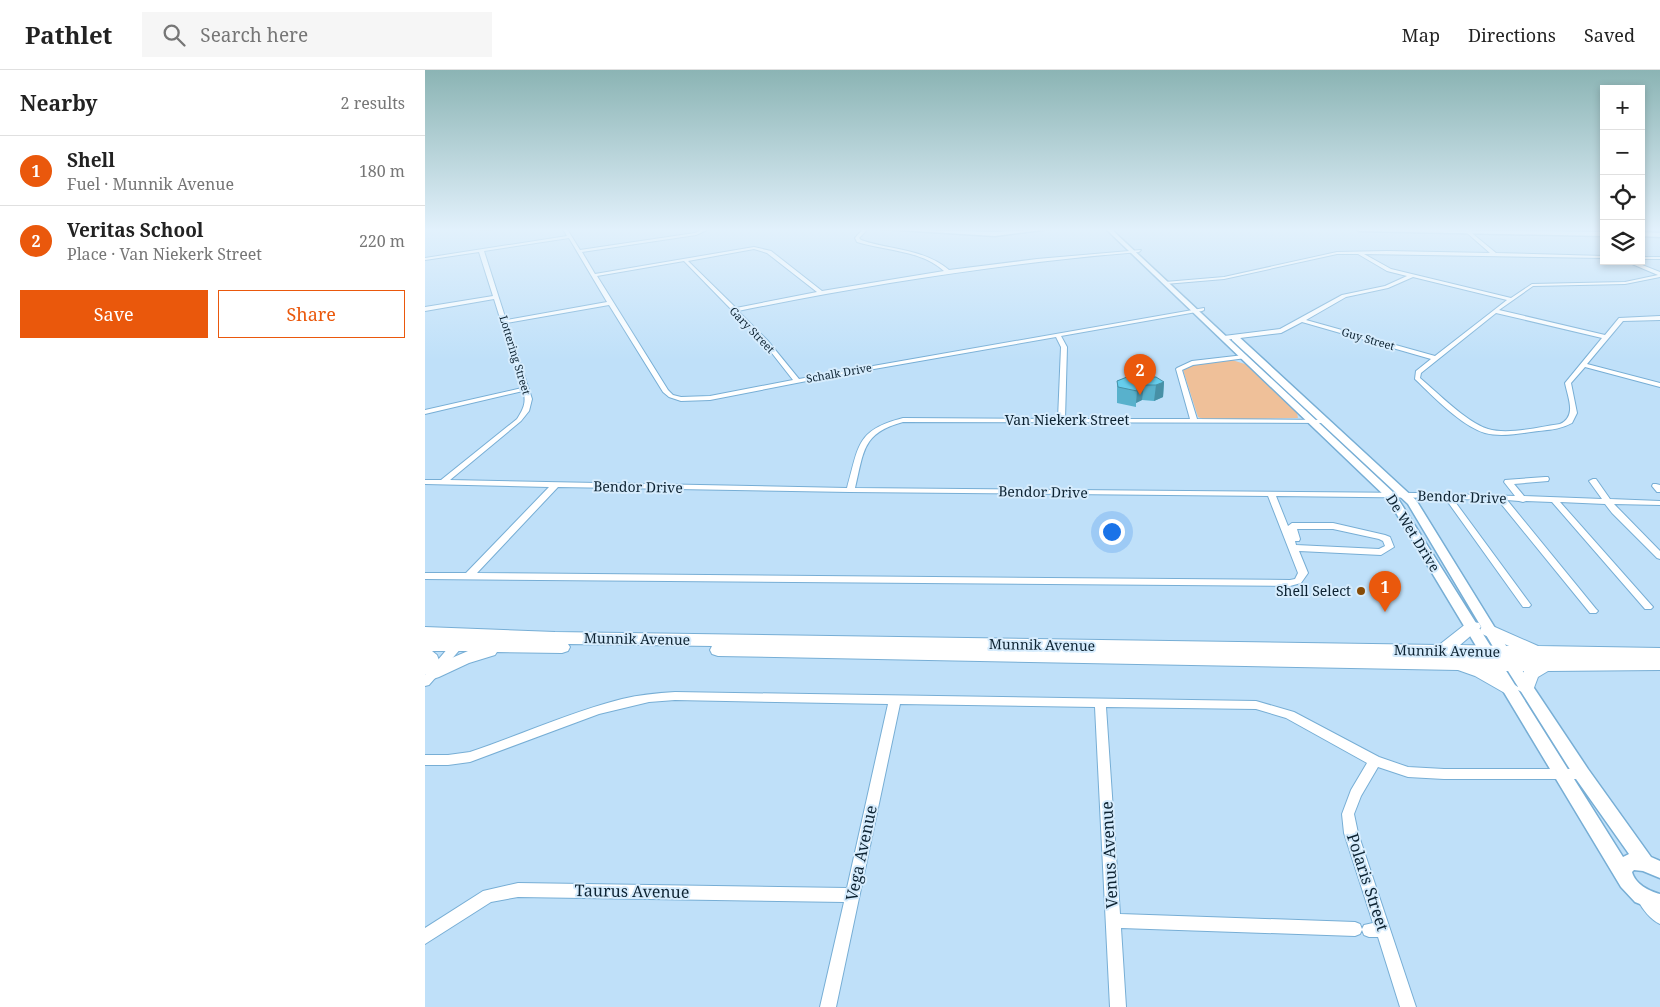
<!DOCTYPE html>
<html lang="en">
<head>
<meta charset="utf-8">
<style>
  :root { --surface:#fff; --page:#f6f6f6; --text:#222; --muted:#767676; --line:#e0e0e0; --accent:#ea580c }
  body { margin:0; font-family:"Noto Serif",serif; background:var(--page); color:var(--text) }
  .controls { position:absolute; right:15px; top:15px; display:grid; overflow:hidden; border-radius:0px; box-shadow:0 2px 8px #0003 }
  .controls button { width:45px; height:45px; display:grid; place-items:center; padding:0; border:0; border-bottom:1px solid var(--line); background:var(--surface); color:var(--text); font:25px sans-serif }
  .you { position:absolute; left:686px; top:461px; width:18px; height:18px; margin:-12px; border:4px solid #fff; border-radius:50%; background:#1a73e8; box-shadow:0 0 0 8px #1a73e833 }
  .badge { display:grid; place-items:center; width:32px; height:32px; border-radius:50%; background:var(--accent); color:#fff; font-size:16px; font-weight:700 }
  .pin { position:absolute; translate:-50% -41px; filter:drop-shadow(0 1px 2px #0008) }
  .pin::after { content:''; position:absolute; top:26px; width:18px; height:15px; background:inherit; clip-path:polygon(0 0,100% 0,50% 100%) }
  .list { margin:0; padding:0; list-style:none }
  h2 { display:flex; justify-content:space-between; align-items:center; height:65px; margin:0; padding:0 20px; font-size:21px }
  h2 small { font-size:16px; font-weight:400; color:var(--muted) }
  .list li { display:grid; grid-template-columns:32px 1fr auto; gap:15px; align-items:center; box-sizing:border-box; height:70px; padding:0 20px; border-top:1px solid var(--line) }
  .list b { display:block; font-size:19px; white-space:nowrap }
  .list p { margin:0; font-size:16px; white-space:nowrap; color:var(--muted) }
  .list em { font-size:16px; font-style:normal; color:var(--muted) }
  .actions { display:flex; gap:10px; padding:15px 20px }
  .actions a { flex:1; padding:11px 0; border:1px solid var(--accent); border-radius:0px; text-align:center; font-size:18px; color:var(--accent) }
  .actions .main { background:var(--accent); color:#fff }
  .icon { flex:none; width:28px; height:28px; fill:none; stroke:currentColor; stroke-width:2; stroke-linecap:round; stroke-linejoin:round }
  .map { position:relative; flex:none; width:1235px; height:937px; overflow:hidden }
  header { display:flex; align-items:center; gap:30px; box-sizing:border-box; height:70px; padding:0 25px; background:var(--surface); border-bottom:1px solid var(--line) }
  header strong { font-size:24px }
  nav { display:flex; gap:28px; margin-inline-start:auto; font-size:18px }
  .search { width:350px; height:45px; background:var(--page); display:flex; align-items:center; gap:12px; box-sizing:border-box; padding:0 18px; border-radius:0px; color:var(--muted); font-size:19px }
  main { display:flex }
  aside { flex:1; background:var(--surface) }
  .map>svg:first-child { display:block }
</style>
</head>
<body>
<header>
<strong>Pathlet</strong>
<div class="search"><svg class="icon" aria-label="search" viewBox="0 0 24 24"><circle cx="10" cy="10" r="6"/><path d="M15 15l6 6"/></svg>Search here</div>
<nav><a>Map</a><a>Directions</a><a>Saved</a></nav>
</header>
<main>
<aside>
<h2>Nearby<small>2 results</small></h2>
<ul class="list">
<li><span class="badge">1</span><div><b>Shell</b><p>Fuel · Munnik Avenue</p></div><em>180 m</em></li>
<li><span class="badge">2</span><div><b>Veritas School</b><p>Place · Van Niekerk Street</p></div><em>220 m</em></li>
</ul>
<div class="actions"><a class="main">Save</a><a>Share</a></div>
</aside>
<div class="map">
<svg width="1235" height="937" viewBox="0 0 1235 937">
  <rect width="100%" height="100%" fill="#bfe0f9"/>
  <path fill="#efc099" d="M807,290l16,5 49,48 1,5 -93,2 -7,-3 -15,-47 10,-5z"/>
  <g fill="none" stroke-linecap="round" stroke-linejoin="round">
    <defs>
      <path id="minor" d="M44,159h24l-2,1z
        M138,159h4l13,21 115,-17 8,-4h6l-13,6 -114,17 13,22 159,-27 17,4 51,40 122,-20c-23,-21 -58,-20 -87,-29l-2,-4 8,-9h5l-9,9 2,2c29,10 64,9 88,30l88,-11 104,-9 -2,2c-135,11 -268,32 -401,59l30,30 31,38 405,-71v2l-2,1 -141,25 6,11 -2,72h125l-14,-50 1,-1 15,-7 52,-6 2,1v2l-53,7 -11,5 15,49 130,1 2,1v2l-426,-1c-41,11 -39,29 -48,66l562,5 98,3 -11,-14 1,-2 40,-3h3l1,2 -1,2 -34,3 10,12 78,3 -13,-18 4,-2h3l14,20 50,2v4l-46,-1 46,47v8l-3,-1 -45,-45 -7,-9 -45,-2 93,105 -2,2h-6l-93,-107 -26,-1 -3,1 -4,-1 -12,-1 89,109 2,2 -2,2h-6l-92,-113 -45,-1 78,106 -2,2h-6l-78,-109 -169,-2 12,30 4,-3h41l52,12 5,2 4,10 -13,8 -82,-4 9,22 -7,10 -11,3 -865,-7v-6h41l83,-86 -124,-3v-4h16l76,-61c6,-9 10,-17 6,-28l-98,23v-4l97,-22 -28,-89 -69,12v-4l68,-11 -14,-44 -54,8v-2l142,-22zM144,168l38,64 -101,18 -22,-69zM329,179l13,4 50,39 -81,16 -48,-47zM259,191l80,82 29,37 -83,16 -29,1 -8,-2 -5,-5 -71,-114zM184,235l54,87 6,5 12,4 29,-1 107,-21 239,-42 5,10 -3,72 -155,-1c-47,12 -44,28 -56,70l-397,-8 71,-59 8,-10 3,-12 -25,-76zM133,417l292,5 418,4 30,77 -3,6 -5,1 -813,-7zM872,459h36l46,10 4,2 2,5 -6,3 -83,-4 -1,-4h4l1,-2z
        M1041,160h2l28,23 108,3v2l-240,-4 27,15 120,29 21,-14 93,-2 33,-7 -33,-14h7l28,11v5l-35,7 -92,2 -34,24 106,25 14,-17 41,-2v4l-37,1 -36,43 73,19v4l-75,-20 -14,16 6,30 -5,10c-12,7 -27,7 -41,9 -15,2 -31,5 -46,1 -24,-7 -52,-37 -70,-54l1,-8 15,-12 -129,-37 -21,11 -57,7 -3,-2 3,-2 56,-7 62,-34 43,-9 22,-10 -20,-5 -29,-17h-21l-113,25 -59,5 -2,-1 2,-1 59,-5 113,-25 50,-1 103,2 -24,-21zM988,207l94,23 -72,56 -129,-36 40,-23 42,-9zM1071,243l106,25 -37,45c3,15 12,33 -5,41 -21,3 -52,11 -72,5 -22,-7 -50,-36 -68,-51l1,-5z
        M1216,187h19v2h-19z
        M1228,414h3l4,1v7h-3l-5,-6z
        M34,569l4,1 1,3 -1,3 -34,39 -4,1v-11l30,-35z
        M250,622l581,9 38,11 85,45 29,10 36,2h138l4,1 2,4 -2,4 -4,1h-138l-36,-2 -30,-10 -17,29 -7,18 4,19 58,174h-16l-22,-70h-9l-5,-2 -2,-5 -2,4 -5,2 -234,-8 5,79h-16l-15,-300 -195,-3 -64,303h-16l24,-105 -326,-5 -27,5 -66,42v-16l58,-37 35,-8 329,5 41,-184 -213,-4 -26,2 -50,12 -129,48 -22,3h-23v-10h23l22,-3c51,-17 100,-40 152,-53 17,-4 35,-6 53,-7zM681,637l150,2 30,9 81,45 -16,27 -9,24 2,19 29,90 -9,2 -2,4 -2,-5 -5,-2 -235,-8z
        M1220,823l5,2 10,11v18c-9,-4 -18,-15 -22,-24l2,-5z"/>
      <path id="tertiary" d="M457,159l113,3 55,-3 -55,7z
        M681,159h5l284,265 228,363 6,-3 -53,-75 -78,-124 -90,-151 -176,-164v-4h6l178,164 92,149 80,120 63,88 9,4v17l-17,-7 -9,-1 -2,2c3,12 17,19 28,22v18l-25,-10 -14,-15 -234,-389z
        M932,159l247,3v4l-245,-5z
        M1216,162l19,1v4l-19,-1z"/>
      <path id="primary" d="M1048,552l6,1 2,4 -21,18 49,1 -27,-12 -2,-4 2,-4 6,-2 50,22 122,2v22l-112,1 -10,6 -6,16 -6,1 -8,-4 -2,4 -6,2 -35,-20 -17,-6 -740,-14 -6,-2 -2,-4 2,-4 -144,-2 2,3 -2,4 -6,2 -65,-1 -2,3 -26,8 -30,14 -6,2 -6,-2 -2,-3v-35l27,1 -27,-1v-12l130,5 884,13 28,-22zM7,581h36l-28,12 -3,-8zM1067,601h32l-6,16z"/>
    </defs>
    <use href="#minor" stroke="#77aed5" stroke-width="2"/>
    <use href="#tertiary" stroke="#77aed5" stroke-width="3"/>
    <use href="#primary" stroke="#77aed5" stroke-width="2"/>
    <use href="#minor" fill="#fff" fill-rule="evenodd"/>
    <use href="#tertiary" fill="#fff" fill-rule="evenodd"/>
    <use href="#primary" fill="#fff" fill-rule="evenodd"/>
  </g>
  <path fill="#58b1cc" d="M706,298l13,9 20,5 -1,15 -9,4 -12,-1 -6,3v4l-19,-4v-22l13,-5z"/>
  <path fill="#4790a6" d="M739,312l-1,15 -9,4 2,-16z
    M719,315l-2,15 -6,3 1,-12v-3z"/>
  <path fill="#66ceed" stroke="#4790a6" d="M706,298h12l1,9h12l8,5 -8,3h-12l-7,3v3l-19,-4 -1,-6 15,-6z"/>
  <linearGradient id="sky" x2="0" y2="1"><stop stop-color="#8bb4b4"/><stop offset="0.55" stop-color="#e2f1fc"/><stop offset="1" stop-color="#e2f1fc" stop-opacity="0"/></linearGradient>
  <rect width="1235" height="290" fill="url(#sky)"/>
  <circle fill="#874b06" stroke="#d6ecfd" stroke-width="2" cx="936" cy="521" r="5"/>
  <g text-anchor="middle" stroke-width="4" stroke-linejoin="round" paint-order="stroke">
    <g font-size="11" fill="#0d2332" stroke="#d6ecfd">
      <text transform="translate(327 260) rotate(46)" y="4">Gary Street</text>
      <text transform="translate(943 269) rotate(16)" y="4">Guy Street</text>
      <text transform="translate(90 285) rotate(73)" y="4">Lottering Street</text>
      <text transform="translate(414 303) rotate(-10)" y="4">Schalk Drive</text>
    </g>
    <g font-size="14" fill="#0d2332" stroke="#d6ecfd">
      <text x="642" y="355">Van Niekerk Street</text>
      <text transform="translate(213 417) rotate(1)" y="5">Bendor Drive</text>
      <text transform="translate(618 422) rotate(1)" y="5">Bendor Drive</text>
      <text transform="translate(1037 427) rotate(2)" y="5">Bendor Drive</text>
      <text transform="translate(988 463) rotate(58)" y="5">De Wet Drive</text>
      <text transform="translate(212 569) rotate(1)" y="5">Munnik Avenue</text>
      <text transform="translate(617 575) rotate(1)" y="5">Munnik Avenue</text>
      <text transform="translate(1022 581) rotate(1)" y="5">Munnik Avenue</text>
    </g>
    <g font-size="14" fill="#0d2332" stroke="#d6ecfd" text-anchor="end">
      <text x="926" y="526">Shell Select</text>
    </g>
    <g font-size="16" fill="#0d2332" stroke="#d6ecfd">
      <text transform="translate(436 783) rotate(-78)" y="6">Vega Avenue</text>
      <text transform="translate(684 785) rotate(-93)" y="6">Venus Avenue</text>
      <text transform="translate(943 812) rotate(72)" y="6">Polaris Street</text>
      <text transform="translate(207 821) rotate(1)" y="6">Taurus Avenue</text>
    </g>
  </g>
</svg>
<div class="controls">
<button>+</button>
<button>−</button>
<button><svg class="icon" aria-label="locate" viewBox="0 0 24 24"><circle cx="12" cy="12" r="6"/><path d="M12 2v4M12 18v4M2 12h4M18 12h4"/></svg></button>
<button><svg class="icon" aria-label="layers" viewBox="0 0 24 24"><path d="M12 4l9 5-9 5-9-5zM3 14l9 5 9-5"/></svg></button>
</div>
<div class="you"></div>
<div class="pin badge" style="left:960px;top:542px">1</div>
<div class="pin badge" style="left:715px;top:325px">2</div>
</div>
</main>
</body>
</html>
